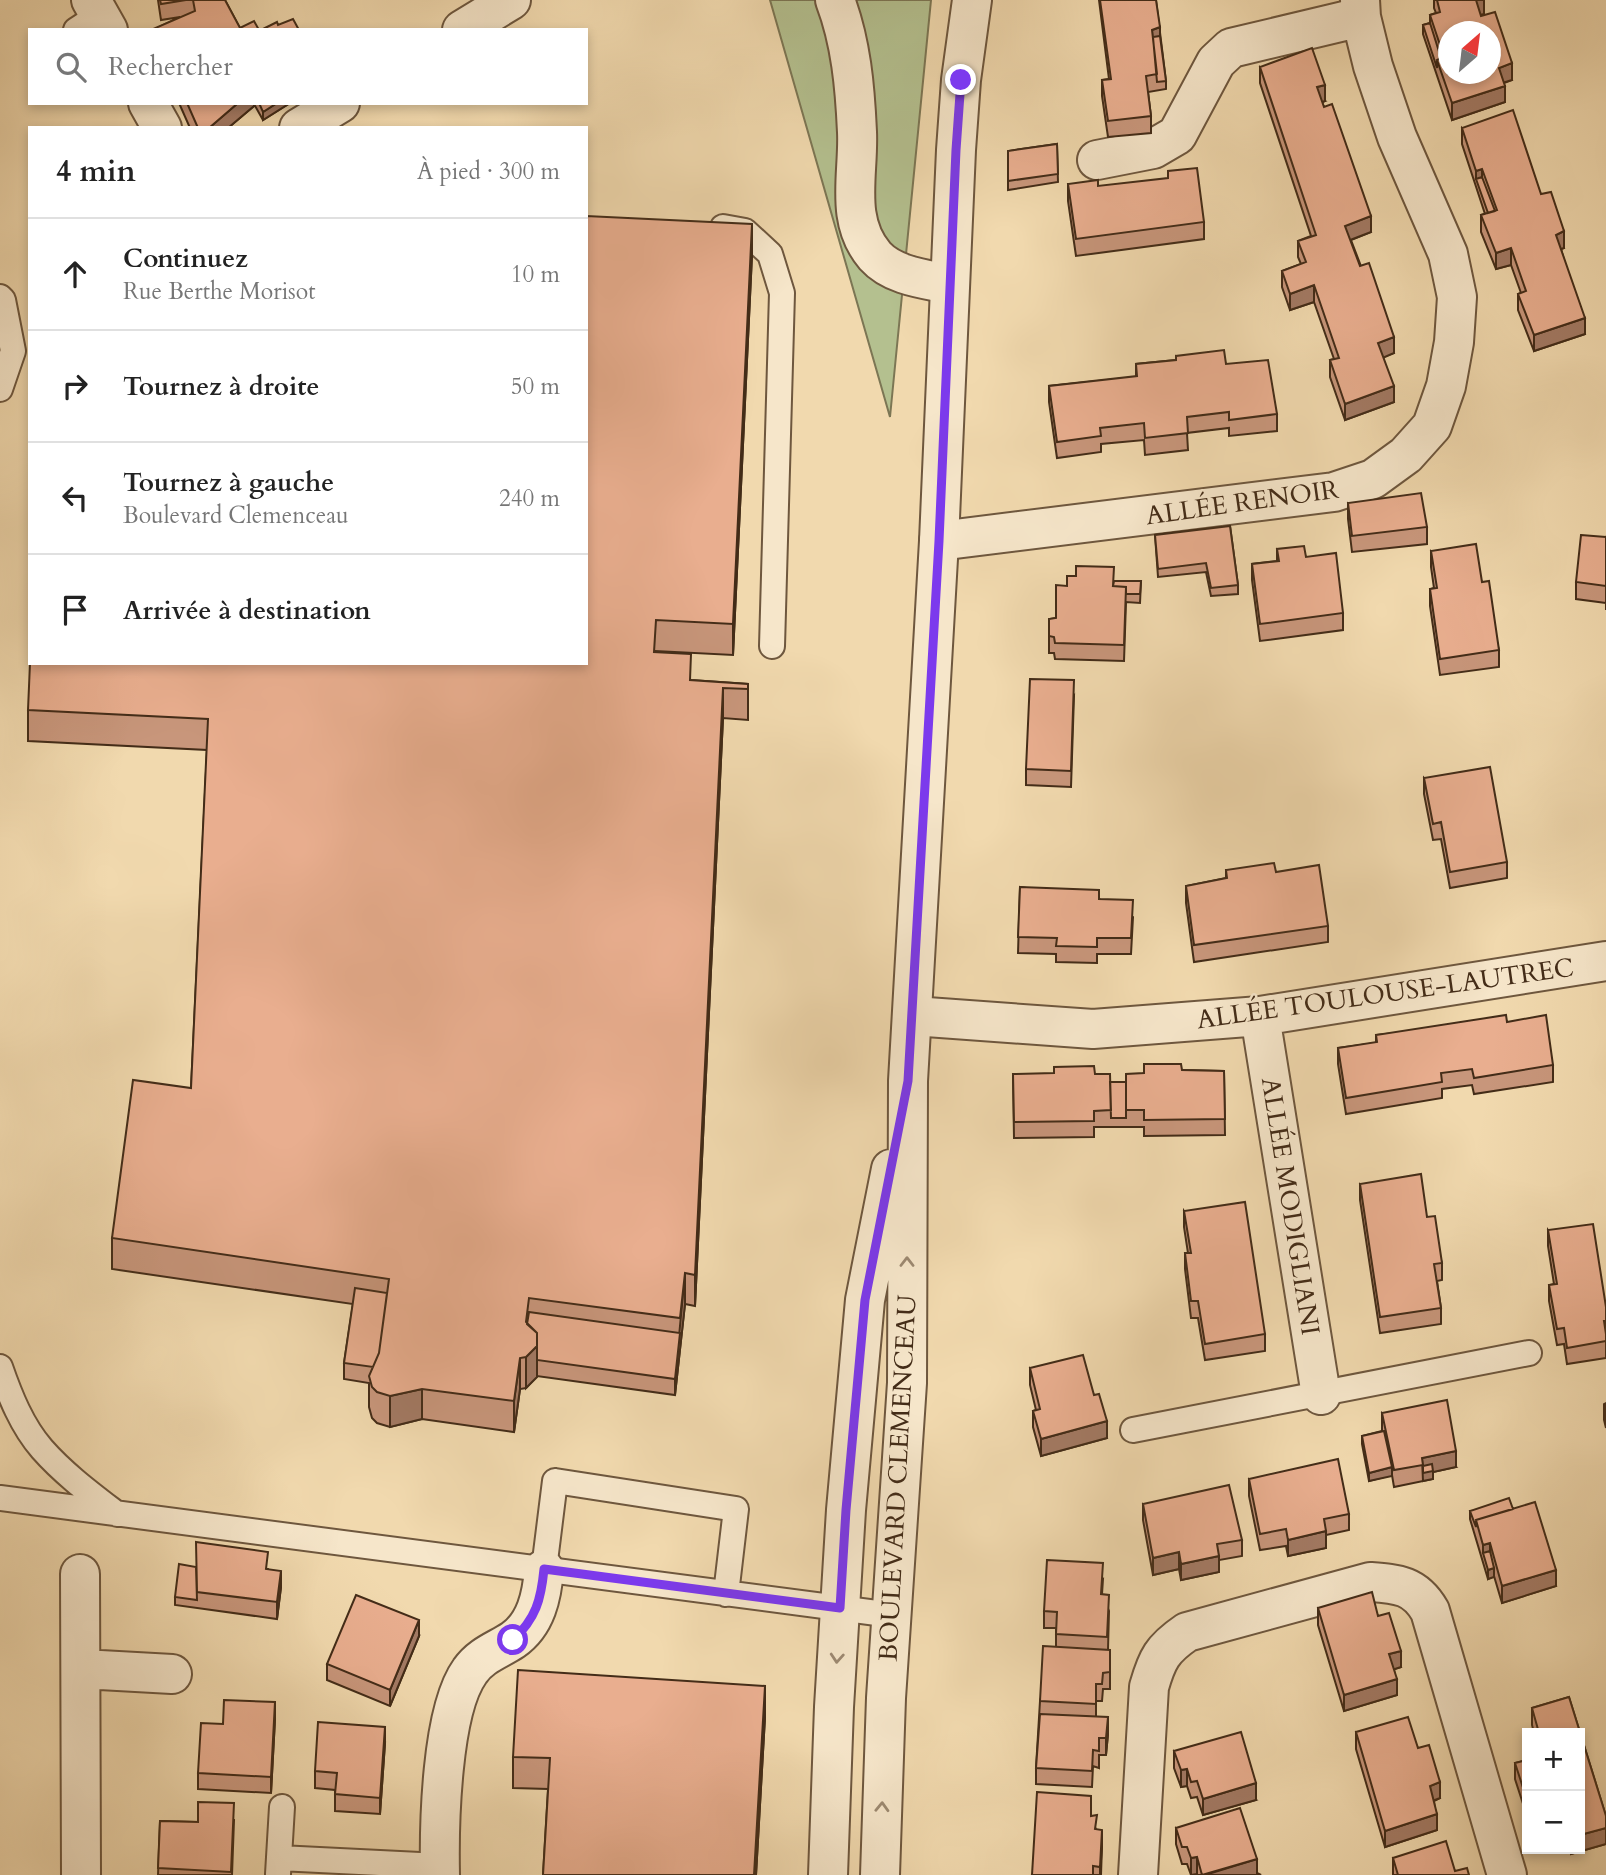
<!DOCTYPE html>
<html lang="fr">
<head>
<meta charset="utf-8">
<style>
  :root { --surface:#fff; --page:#f6f6f6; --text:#222; --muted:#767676; --line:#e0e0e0 }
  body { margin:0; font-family:Cardo,serif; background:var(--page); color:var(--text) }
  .controls { position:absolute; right:21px; bottom:21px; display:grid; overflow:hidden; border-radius:0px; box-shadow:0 4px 10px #0003 }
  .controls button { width:63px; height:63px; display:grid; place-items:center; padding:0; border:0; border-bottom:2px solid var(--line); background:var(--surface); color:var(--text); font:35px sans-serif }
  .compass { position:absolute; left:1438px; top:21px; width:63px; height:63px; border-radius:50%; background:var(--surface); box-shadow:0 4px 10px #0003; rotate:28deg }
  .stop { position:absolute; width:21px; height:21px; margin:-16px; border:5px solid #7c3aed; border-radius:50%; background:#fff }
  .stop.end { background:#7c3aed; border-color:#fff; box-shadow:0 2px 7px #0008 }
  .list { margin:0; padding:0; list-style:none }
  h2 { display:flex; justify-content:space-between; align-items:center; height:91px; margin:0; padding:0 28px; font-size:30px }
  h2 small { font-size:23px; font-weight:400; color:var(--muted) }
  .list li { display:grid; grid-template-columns:46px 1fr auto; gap:21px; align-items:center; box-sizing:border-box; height:112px; padding:0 28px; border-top:2px solid var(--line) }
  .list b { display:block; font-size:26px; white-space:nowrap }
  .list p { margin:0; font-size:23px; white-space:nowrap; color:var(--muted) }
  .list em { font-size:23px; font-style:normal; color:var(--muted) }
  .icon { flex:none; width:38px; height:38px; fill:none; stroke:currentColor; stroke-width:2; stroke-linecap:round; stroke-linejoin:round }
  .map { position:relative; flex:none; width:1606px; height:1875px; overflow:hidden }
  .search { position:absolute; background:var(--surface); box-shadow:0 4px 10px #0003; left:28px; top:28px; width:560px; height:77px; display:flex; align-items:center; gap:18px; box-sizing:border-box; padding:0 24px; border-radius:0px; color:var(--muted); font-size:26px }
  .panel { position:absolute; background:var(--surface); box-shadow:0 4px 10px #0003; left:28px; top:126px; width:560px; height:539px; border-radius:0px }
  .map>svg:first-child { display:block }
</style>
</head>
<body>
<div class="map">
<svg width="1606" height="1875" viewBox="0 0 1606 1875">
  <rect width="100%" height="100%" fill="#f1d9ae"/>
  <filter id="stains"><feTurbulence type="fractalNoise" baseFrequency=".00286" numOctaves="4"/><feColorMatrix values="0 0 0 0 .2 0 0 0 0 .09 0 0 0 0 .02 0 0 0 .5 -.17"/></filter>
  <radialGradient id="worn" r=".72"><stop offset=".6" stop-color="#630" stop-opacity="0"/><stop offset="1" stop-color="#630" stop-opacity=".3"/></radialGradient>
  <path fill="#b4c08f" stroke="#7c7654" stroke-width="2" d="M770,0h161l-41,417z"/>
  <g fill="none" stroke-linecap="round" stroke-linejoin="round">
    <defs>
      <path id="service" d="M76,30l23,-15
        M723,227l22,4 25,23 12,39 -10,353
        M0,297l3,3 10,51 -13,38
        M0,1367c10,29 22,59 42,82 22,25 49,45 75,65
        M1133,1430l396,-77
        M0,1498l892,117
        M544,1569l11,-88 181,28 -10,85
        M279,1858l161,8
        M278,1874l4,-67"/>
      <path id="minor" d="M91,0l17,30
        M835,0c16,42 20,87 22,132 2,42 -13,88 18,124 18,20 50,23 74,28
        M462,30l49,-30
        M148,103l14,25
        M299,128l41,-25
        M1097,160l56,-11 24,-14 39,-73 15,-14 130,-31
        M939,541l395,-49 39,-13 33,-24 26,-29 14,-40 8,-44 3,-45 -9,-43 -51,-117 -24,-71 -12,-49 -1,-17
        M913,1016l180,13 167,-13 346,-55
        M1260,1016l61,379
        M80,1574l1,301
        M82,1669l90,5
        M440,1875c-1,-49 1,-164 30,-204 11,-16 28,-21 43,-31 23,-16 29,-44 31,-71
        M1138,1875l11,-188c8,-28 13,-38 38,-55l183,-50c28,2 45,3 60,29l77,264"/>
      <path id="tertiary" d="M828,1875l6,-168 12,-197 19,-210 26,-131
        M880,1875l6,-177 21,-315 1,-302 31,-540 17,-391 5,-70 11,-80"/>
    </defs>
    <use href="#service" stroke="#6e573e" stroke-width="28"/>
    <use href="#minor" stroke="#6e573e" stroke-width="42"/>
    <use href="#tertiary" stroke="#6e573e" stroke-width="42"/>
    <use href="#service" stroke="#f6e6ca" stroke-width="24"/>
    <use href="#minor" stroke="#f6e6ca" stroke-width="38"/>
    <use href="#tertiary" stroke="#f6e6ca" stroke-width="38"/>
  </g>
  <path fill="#c8967b" stroke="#432c18" stroke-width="2" d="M158,0h67l15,28 19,2h-106l27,-13 -19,3z
    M1099,0h57l10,81v8l-18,3 3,24v17l-43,4 -6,-41v-16l7,-1z
    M1434,0h50v14l-4,1 32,65 -8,3 1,19 -53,18 -29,-86v-9l7,-2v-8l6,-2 -2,-5z
    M1260,67l65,34 -3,1 49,130 -20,8 43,113 -11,4 11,45 -49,18 -15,-43v-17l4,-1 -20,-57 -24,8 -8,-23v-16l19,-7 -3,-7v-16l13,-5 -51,-153z
    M179,103h111l-27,17 -9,-16v2l-26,22h-38z
    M1462,128l79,66 23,54 -3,1 24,85 -51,17 -16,-41v-16l3,-1 -10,-28 -15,4 -15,-37v-17l4,-1 -23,-70z
    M1057,144l1,38 -50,8v-39z
    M1068,184l30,2 106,36v17l-128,17 -8,-55z
    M752,255l-19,400 -77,-4v2l35,27 57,4v36l-25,-2 -28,588 -10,-2 -10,91 -138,-19 -11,12 -6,1 -6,43 -92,-13 -32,8 -13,-4 -5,-5 -3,-11v-24l-25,-4v-16l9,-59 -241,-35v-31l79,-150 16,-338 -179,-9v-31l558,-47z
    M1176,356l50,8 51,50v17l-48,5v-8l-42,5 1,17 -43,5 -1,-15 -43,4v8l-44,6 -8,-56v-16l87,-9v-13l40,-4z
    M1348,503l79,24v17l-75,8 -4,-33z
    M1230,526l8,59v9l-27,2 -5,-24 -48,5 -3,-42z
    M1606,537v73v-7l-30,-4v-17z
    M1277,549l29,8 37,56v17l-83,11 -8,-61v-16l25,-3z
    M1431,551l51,31 17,68v17l-59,8 -10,-69v-17l4,-1 -3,-21z
    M1114,581h27l-1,22 -14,-1 -2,59 -69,-2 -1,-6h-5v-34l7,-1 11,-33z
    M1074,696l-3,91 -45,-2v-16z
    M1424,778l83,84v16l-57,10 -9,-49 -8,1 -9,-46z
    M1226,870l50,2 52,54v16l-134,20 -8,-59v-17l40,-8z
    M1020,887l79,12 34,18 -2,37h-34v9l-41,-1v-8l-38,-1z
    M1507,1022l46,43v17l-79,12 -2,-9 -30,4v9l-96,16 -8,-50v-16l38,-5v-8z
    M1182,1070l42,1 1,64 -81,1v-9h-50v10l-80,1 -1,-64h82l15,8h16l18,-9z
    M1360,1184l67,33 15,46v17l-5,1 4,27v16l-61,9 -20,-133z
    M1184,1211l81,123v17l-60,9 -7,-42h-7l-6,-49v-16h3l-4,-26z
    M1548,1230l58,77v51l-39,6 -3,-20 -7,1 -8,-44v-16l5,-1 -6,-38z
    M1030,1368l64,27 13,43 -66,18 -8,-29v-16l3,-1 -6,-25z
    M1606,1403v25l-2,-8v-16z
    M1382,1413l74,54 -23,5v7l-39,8 -2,-12 -23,6 -7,-37v-8l20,-5z
    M1249,1479l100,35v16l-23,5v13l-38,8 -2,-10 -26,4 -11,-54z
    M1143,1504l99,36v16l-23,4v12l-38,8 -2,-11 -26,6 -10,-55z
    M1513,1509l43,77 -54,17 -8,-27 -6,3 -18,-60v-8z
    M196,1567l72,2 13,18 -4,32 -102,-14v-8z
    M1103,1579l-1,15 7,17 -1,39h2v39h-7l-1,12h-6v16l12,17 -2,21h-7v13l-6,-2 -1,21 -56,-3v-16l4,-67 16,-54v-19h-12v-17z
    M1318,1608l60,8 23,51 -7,2 3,26 -53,16 -26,-86z
    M419,1636l-29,70 -63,-26v-16z
    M1569,1697l37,119v28l-35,10 -2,-5h11v-116h-46l-2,-8v-17z
    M765,1717l-9,158h-213l5,-86 -35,-1v-31z
    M275,1719l-4,74 -73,-4v-16l25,-49z
    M1356,1732l62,16 22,50 -6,3 3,29 -52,17 -29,-98z
    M385,1743l-5,71 -45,-3v-21l-20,-2v-17z
    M1174,1751l82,49 -53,15 -6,-18 -6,1 -4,-12 -6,1 -7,-19z
    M1527,1760v56l-12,-37v-16z
    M1091,1816l11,30 -1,29h-69z
    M234,1820l-2,55h-74l2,-54 38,1z
    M1176,1828l81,45 4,2h-64v-1l-6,1 -4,-11h-5l-6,-20z
    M1393,1858l62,13 14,4h-76z"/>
  <path fill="#a37a64" stroke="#432c18" stroke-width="2" d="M1476,0h8v14l-8,2z
    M1160,27v17l-7,2 -1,-16z
    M1512,63v17l-13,4v-16z
    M1325,85v16l-8,3v-17z
    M1505,86v16l-53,18v-17z
    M238,103h16v3l-26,22h-19z
    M277,103h13l-27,17v-8z
    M1482,169v16l-6,-6v-8z
    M1371,216v16l-26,10v-16z
    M752,224v31l-19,400v-31z
    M1564,231v17l-8,3v-16z
    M1511,248v17l-15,4v-16z
    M1314,285v17l-24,8v-16z
    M1585,318v16l-51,17v-16z
    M1394,337v16l-16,7v-17z
    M1394,386v16l-49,18v-16z
    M723,688v30l-28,588v-31z
    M685,1273v31l-10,91v-16z
    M537,1346v31l-11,11v-31z
    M520,1358v31l-6,43v-31z
    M422,1389v30l-32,8v-31z
    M1107,1421v17l-66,18v-17z
    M1456,1451v16l-23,5v7l-10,2 -1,-23z
    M1392,1467v9l-23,5v-8z
    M1326,1531v17l-38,8v-16z
    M1490,1543v16l-7,-6v-8z
    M1179,1552v17l-26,6v-17z
    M1219,1556v16l-38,8v-16z
    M1494,1568v9l-6,2v-9z
    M1556,1570v16l-54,17v-17z
    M281,1571v16l-4,32v-17z
    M419,1620v16l-29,70v-16z
    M1401,1651v16l-12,4v-17z
    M1397,1679v16l-53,16v-16z
    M765,1686v31l-9,158h-2z
    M275,1702v17l-4,74v-16z
    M1108,1717v17l-2,21v-17z
    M385,1727v16l-5,71v-16z
    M1187,1769v17l-6,1v-17z
    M1440,1782v16l-10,4v-16z
    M1256,1783v17l-53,15v-16z
    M1437,1814v16l-52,17v-16z
    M1606,1828v16l-35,10v-5h9v-14z
    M1102,1830v16l-2,29v-8z
    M1197,1857v17l-6,1v-17z
    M1257,1859v16h-52z"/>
  <path fill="#e9ae8f" stroke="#432c18" stroke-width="2" fill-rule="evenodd" d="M160,0h26l-25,4z
    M193,0h32l15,28 14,-7 5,9h-105l-1,-1 42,-18z
    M1100,0h56l4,27 -8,3 5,44 -11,2 5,40 -43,5 -6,-41 9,-1z
    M1437,0h39l5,16 14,-4 17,51 -13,5 6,18 -53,17 -15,-43 7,-3 -14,-42 10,-3zM1448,32h42v42h-42z
    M293,19l6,11h-38l16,-8 1,3z
    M1430,23l11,35 -4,2v8l-14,-43z
    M1160,36l6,45 -9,1 -4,-45z
    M1312,48l13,37 -8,2 7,20 8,-3 39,112 -26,10 15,40 9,-3 25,74 -16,6 16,43 -49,18 -15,-44 9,-2 -25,-73 -24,9 -8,-23 24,-9 -8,-21 18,-6 -56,-168z
    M187,103h51l-29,25h-11z
    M259,103h18l-14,9z
    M1513,110l28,84 10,-2 13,39 -8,4 29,83 -51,17 -16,-41 8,-3 -15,-43 -15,5 -15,-38 16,-5 -15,-41 -6,2 -14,-43z
    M1057,144l1,30 -50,7v-30z
    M1197,168l7,54 -128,17 -8,-55 30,-4v6l70,-8v-7z
    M1482,177l13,34 -7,2 -12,-34z
    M586,216l166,8 -19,400 -77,-4 -2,32 37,2 -1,26 58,4v5l-25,-1 -28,587 -10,-2 -5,45 -151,-20 -3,24 11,11v13l-11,11 -6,1 -6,43 -92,-12 -32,7 -13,-4 -5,-5 -3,-11 10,-23 10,-74 -277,-41 21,-158 58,8 17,-369 -180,-9 2,-47h556z
    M1224,350l2,14 42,-4 9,54 -48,6v-8l-42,5 1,16 -43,5 -1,-15 -44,5 1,8 -44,6 -8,-56 88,-10 -1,-12 40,-4v-4z
    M1421,493l6,34 -75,9 -4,-33z
    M1230,526l8,59 -27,3 -5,-25 -48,6 -3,-34z
    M1581,535l25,2v49l-30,-4z
    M1476,544l6,38 7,-1 10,69 -59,9 -10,-70 7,-1 -6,-37z
    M1304,546l2,11 30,-4 7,60 -83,11 -8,-60 27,-3 -2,-12z
    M1076,566l38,1 -1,19 13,1 -2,58 -69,-2 -1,-6 -5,-1v-17l7,-1v-33l11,1v-10h9z
    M1114,581h27l-1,13h-14v-7l-13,-1z
    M1030,679l44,1 -3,91 -45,-2z
    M1490,767l17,95 -57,10 -9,-50 -8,2 -9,-46z
    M1274,863l2,9 43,-7 9,61 -134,19 -8,-59 41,-8 -1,-8z
    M1020,887l79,3v9l34,1 -2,38h-34v9l-41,-1 1,-8 -39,-1z
    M1506,1015l1,7 39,-7 7,50 -79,13 -2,-9 -31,4 1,9 -96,16 -8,-50 39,-6 -1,-7z
    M1144,1064h37l1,6 42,1 1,48 -81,1v-10h-18v-36l18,-1z
    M1094,1066l1,8h15l1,36 -17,1v10l-80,1 -1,-48 41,-1v-6z
    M1110,1082h16v36h-15z
    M1421,1174l6,43 8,-1 7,47 -8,1 7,44 -61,9 -20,-133z
    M1245,1202l20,132 -60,10 -7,-43h-7l-6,-48h6l-7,-42z
    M1593,1224l13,83v14h-2l2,13v7l-39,7 -3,-20 -7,1 -8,-44 8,-1 -9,-54z
    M355,1288l32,5 -8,60 -6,14 -29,-4z
    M529,1312l151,21 -5,46 -138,-19v-27l-10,-9z
    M1083,1355l11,40 5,-1 8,27 -66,18 -8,-28 7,-2 -10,-41z
    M1447,1400l9,51 -34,7 1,7 -29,5 -12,-57z
    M1384,1431l8,36 -23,6 -7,-37z
    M1338,1459l11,55 -25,5 2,12 -38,9 -2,-11 -26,5 -11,-55z
    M1432,1464l1,7 -10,2v-7z
    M1229,1485l13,55 -25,4 2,12 -38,8 -2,-12 -26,6 -10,-54z
    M1509,1498l4,11 -37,11v7l-6,-16z
    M1535,1502l21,68 -54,16 -12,-43 -7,2 -7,-25z
    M196,1542l72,10 -2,17 15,2 -4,31 -80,-10z
    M1490,1551l4,17 -6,2 -5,-17z
    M1047,1560l56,3 -2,31 8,1 -2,42 -51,-3 1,-22 -13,-1z
    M179,1564l17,3 1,33 -22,-3z
    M1372,1592l6,24 11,-3 12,38 -12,3 8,25 -53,16 -26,-87z
    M356,1595l63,25 -29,70 -63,-26z
    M1043,1646l67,4v22l-7,1 -1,11h-6v20l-56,-3z
    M518,1670l247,16 -11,189h-211l7,-117 -37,-1z
    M1569,1697l37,119v12l-26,7v-102h-41l-7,-25z
    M224,1700l51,2 -4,75 -73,-4 3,-50 22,1z
    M1040,1714l68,3 -2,21h-7v13l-6,-1 -1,21 -56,-3z
    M1408,1717l10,31 11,-3 11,37 -10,4 7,28 -52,17 -29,-99z
    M318,1722l67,5 -5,71 -45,-4 2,-21 -22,-2z
    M1241,1732l15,51 -53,16 -6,-18 -6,1 -4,-13 -6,1 -7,-19z
    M1527,1760v40l-12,-37z
    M1037,1792l54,4v20l6,-1 -2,14 7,1 -2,37 -7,-1v9h-61z
    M198,1802l36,1 -3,69 -73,-4 2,-47 38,1z
    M1240,1808l17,51 -55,16 -5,-18 -6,1 -4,-11h-5l-6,-19z
    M1446,1841l9,30 12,-3 2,7h-71l-5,-17z"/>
  <defs><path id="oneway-chevron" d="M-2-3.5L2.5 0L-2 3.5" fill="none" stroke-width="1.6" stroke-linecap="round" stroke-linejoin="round" transform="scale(1.75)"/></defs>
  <g stroke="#9c8971">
    <use href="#oneway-chevron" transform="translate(907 1262) rotate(-90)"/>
    <use href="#oneway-chevron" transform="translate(837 1658) rotate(94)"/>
    <use href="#oneway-chevron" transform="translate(882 1807) rotate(-88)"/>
  </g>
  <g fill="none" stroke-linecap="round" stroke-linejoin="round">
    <path stroke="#7c3aed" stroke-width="9" d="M513,1640c23,-22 28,-40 31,-71l296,39 6,-98 19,-210 43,-219 31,-540 17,-391 5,-70"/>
  </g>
  <g text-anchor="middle" stroke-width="5" stroke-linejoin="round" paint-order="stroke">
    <g font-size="26" fill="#432c18" stroke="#f6e6ca">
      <text transform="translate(1242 502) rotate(-8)" y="9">ALLÉE RENOIR</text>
      <text transform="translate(1385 993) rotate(-8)" y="9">ALLÉE TOULOUSE-LAUTREC</text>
      <text transform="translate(1291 1206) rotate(81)" y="9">ALLÉE MODIGLIANI</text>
      <text transform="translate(897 1478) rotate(-87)" y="9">BOULEVARD CLEMENCEAU</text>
    </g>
  </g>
  <rect width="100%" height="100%" filter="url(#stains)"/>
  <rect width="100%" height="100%" fill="url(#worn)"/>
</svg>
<div class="controls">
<button>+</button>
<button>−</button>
</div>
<svg class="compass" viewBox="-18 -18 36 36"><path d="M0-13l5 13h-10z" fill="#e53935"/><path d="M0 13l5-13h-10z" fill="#767676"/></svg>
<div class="stop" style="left:513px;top:1640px"></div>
<div class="stop end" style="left:961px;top:80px"></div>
<div class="search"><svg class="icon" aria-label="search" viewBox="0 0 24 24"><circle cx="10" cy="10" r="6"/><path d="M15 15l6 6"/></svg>Rechercher</div>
<section class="panel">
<h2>4 min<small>À pied · 300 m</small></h2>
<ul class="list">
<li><svg class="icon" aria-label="ahead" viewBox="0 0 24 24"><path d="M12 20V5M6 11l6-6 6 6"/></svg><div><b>Continuez</b><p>Rue Berthe Morisot</p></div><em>10 m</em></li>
<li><svg class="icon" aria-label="right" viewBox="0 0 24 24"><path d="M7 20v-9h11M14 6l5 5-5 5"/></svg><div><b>Tournez à droite</b></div><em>50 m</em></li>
<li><svg class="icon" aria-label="left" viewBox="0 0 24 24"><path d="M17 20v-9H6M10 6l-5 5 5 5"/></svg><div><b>Tournez à gauche</b><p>Boulevard Clemenceau</p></div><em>240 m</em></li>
<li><svg class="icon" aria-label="arrive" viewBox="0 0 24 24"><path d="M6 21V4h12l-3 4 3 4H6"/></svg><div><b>Arrivée à destination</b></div></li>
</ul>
</section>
</div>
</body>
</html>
